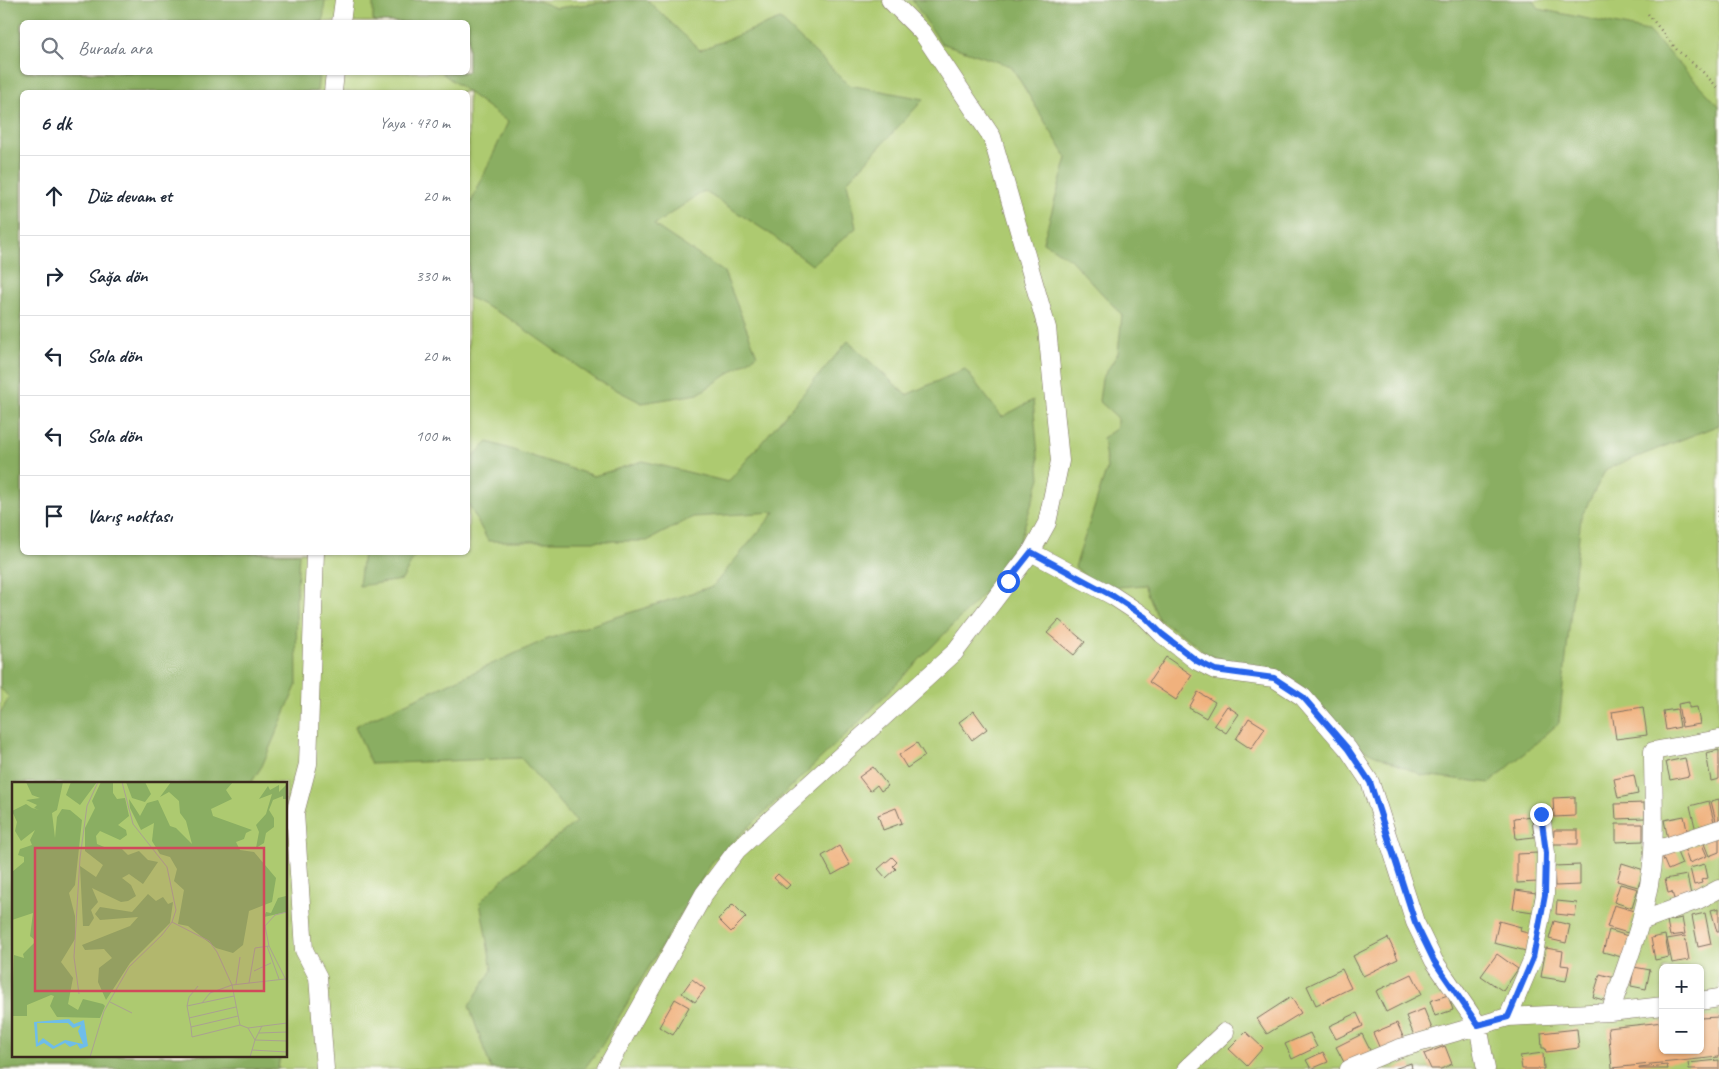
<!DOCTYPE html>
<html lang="tr">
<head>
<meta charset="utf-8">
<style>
  :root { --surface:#fff; --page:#f2f2f3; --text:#1f2937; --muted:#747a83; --line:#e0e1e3 }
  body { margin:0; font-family:Caveat,sans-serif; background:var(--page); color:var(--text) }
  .controls { position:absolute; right:15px; bottom:15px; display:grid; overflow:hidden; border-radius:8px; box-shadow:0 1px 4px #0004 }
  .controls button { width:45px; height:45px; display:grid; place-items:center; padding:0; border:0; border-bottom:1px solid var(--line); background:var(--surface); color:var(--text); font:25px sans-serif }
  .stop { position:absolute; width:15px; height:15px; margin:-11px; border:4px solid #2563eb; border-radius:50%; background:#fff }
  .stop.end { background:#2563eb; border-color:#fff; box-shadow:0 1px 5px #0008 }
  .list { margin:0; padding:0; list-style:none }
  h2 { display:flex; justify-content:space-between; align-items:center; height:65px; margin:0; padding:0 20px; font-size:21px }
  h2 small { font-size:16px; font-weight:400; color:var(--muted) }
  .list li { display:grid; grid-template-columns:32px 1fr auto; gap:15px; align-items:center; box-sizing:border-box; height:80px; padding:0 20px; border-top:1px solid var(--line) }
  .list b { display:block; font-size:19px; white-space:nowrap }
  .list em { font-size:16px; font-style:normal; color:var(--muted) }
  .icon { flex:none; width:28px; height:28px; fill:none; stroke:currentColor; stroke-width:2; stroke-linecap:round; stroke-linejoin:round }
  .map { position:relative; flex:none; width:1719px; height:1069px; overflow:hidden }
  .search { position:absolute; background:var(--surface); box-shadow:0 1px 4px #0004; left:20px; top:20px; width:450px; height:55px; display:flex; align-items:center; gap:12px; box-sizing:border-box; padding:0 18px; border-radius:8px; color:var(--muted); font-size:19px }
  .panel { position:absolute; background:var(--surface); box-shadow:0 1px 4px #0004; left:20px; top:90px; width:450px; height:465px; border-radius:8px }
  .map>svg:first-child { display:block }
</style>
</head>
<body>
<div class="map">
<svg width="1719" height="1069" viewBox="0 0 1719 1069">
  <rect width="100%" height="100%" fill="#fdfcf7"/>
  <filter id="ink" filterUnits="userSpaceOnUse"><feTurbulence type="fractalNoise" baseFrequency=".02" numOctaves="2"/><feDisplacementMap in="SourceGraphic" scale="10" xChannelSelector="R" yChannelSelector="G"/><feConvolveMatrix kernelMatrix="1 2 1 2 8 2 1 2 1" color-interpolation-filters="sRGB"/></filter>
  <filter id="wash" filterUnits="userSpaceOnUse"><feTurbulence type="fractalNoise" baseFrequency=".0096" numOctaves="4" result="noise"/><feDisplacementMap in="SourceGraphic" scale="20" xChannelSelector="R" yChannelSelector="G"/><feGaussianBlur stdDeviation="1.12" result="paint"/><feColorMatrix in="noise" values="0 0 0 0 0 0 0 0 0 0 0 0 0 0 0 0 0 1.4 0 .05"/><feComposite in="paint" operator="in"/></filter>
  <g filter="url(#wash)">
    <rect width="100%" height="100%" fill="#f4f0de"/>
    <path fill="#adca70" stroke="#747a47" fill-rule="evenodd" d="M0,0h1719v1069h-1719zM22,22h446v50h-446zM22,92h446v460h-446zM14,783h272v272h-272zM1663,968h37v82h-37z"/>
    <path fill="#8aae62" stroke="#626c40" d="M0,0h325l-2,22h-301v50l297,1 -2,19h-295v460l277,1 -3,48 1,83 -35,82 -11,17h-237v272h266l-2,14h-278v-355l9,-17 -9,-9z
      M373,0h163l20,8 64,-8h27l53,50 80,-31 69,66 75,14 -77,83 9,46 -44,37 -43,-32 -65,-42 -50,34 70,47 33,83 -59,39 -56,9 -45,-23 -90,-63 -39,-20v-88l40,-87 -66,-49 26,-1v-50h-92l-3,-2z
      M912,0h622l5,9 109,22 71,75v319l-113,44 -25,48 -22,206 -69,60 -68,-8 -65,-28 -40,-46 -44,-32 -31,-3 -36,-12 -11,-11 -37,-24 -13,-34 -27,2 -25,-4 -18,-16 32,-99 -4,-30 14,-10v-11l-18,-16 3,-22 16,-26 4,-38 -52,-56 -27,-17 24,-84 -56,-92 -70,-23z
      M848,341l58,54 59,-26 37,48 31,-17 7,78 -28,86 -150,155 -149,142 -111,184 -18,24h-93l-22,-63 23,-36 -12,-68 25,-25 71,-55 -55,-64 -150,6 -16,-38 190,-86 168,-54 62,-74 -82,5 -46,24h-159l-20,-38v-42l20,-19 106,34 49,-15 85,21z
      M363,553v-1l53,1 -14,27 -43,6z"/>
    <g id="blocks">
      <path fill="#f0b17d" d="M1059,620l26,22 -11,13 -27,-22z
        M1166,657l26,18 -16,25 -27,-18z
        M1198,692l17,10 -9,16 -17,-10z
        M1689,702v6l8,-1 3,17 -18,3 -4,-23z
        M1227,706l12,8 -13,19 -12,-8z
        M1643,707l4,28 -31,4 -4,-27z
        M1677,709l3,18 -14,3 -3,-19z
        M974,711l13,18 -15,11 -13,-18z
        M1249,718l16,10 -14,21 -15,-10z
        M917,743l8,13 -18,12 -8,-13z
        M1719,750v29l-8,2 -5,-28z
        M1685,758l4,18 -19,4 -4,-18z
        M873,767l15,19 -7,5 -4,-6 -7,6 -11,-14z
        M1634,775l4,19 -20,4 -4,-19z
        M1575,797v19l-21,1 -1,-19z
        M1719,799v22h-3l-5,-20z
        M1709,801l5,21 -15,4 1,4 -4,1 -6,-25z
        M1644,803l1,15 -29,1 -1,-15z
        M896,808l6,15 -19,7 -5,-15z
        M1532,816l2,21 -18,2 -2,-21z
        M1684,816l4,19 -20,4 -4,-19z
        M1616,824h27v17l-27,1z
        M1554,830h24v14h-25z
        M1719,834v18l-10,4 -6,-15z
        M1701,842l6,14 -18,7 -5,-15z
        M839,846l11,19 -18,10 -10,-19z
        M1676,850l6,14 -14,6 -6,-14z
        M1538,853v29l-21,1v-29z
        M892,857l5,5 -4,4 3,3 -10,9 -8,-9z
        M1622,863l22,7 -6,17 -21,-6z
        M1705,864l3,14 -7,2 1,3 -8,2 -4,-17z
        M1580,865v20l-25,1 -1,-20z
        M778,874l12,11 -4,4 -12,-11z
        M1687,875l4,20 -17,4 -2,-7 -4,1 -3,-14z
        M1620,884l18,5 -6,19 -18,-6z
        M1516,890l20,3 -3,19 -20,-3z
        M1557,901l20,2 -2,13 -19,-2z
        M733,904l13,13 -15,15 -13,-13z
        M1614,905l21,6 -7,22 -21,-6z
        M1719,908v24h-2l-6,-22z
        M1705,913l6,31 -13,3 -6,-31z
        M1682,918l3,16 -15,2 -3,-15z
        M1499,921l22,6 -1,4 11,3 -5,17 -32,-8z
        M1554,921l16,4 -4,18 -17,-4z
        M1609,930l22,7 -6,21 -22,-6z
        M1665,935l4,22 -14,3 -4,-22z
        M1685,936l4,24 -17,3 -5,-24z
        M1388,938l10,21 -35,17 -10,-20z
        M1546,948l17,3 -2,14 8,1 -3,15 -25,-4z
        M1497,954l21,15 -15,22 -22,-15z
        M1634,967l16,3 -4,19 -15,-3z
        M1342,969l9,19 -35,17 -9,-19z
        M1412,974l10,20 -36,18 -10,-21z
        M1600,974l15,4 -8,23 -14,-4z
        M692,979l13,10 -10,13 -13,-9z
        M1448,995l5,15 -18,6 -5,-15z
        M1291,997l10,16 -34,21 -10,-15z
        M675,999l14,8 -16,28 -14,-8z
        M1424,1009l9,22 -18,7 -9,-22z
        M1357,1013l6,13 -27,13 -7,-13z
        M1719,1017v40l-107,11 -4,-40 55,-6v28h37v-32z
        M1397,1023l8,18 -24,10 -8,-18z
        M1577,1029l2,19 -33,4 -1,-4h-3l-1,-15z
        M1246,1032l17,16 -16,18 -18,-17z
        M1310,1033l7,14 -25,12 -7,-15z
        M1362,1034l9,18 -25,14 -10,-19z
        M1445,1046l7,18 -11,5h-10l-7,-15z
        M1323,1052l5,10 -17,7 -5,-9z
        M1543,1053l1,16h-22l-2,-13z
        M1719,1060v9h-30l-1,-6z
        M1411,1063l1,6h-18z
        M1667,1065l1,4h-29v-1z"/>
    </g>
  </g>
  <g filter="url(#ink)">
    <use href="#blocks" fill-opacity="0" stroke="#7c6f61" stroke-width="1"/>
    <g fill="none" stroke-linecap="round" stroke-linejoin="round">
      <defs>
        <path id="minor" d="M341,22l3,-22
          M333,92l2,-20
          M315,552l-7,212 -13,49 9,137 14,27 7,92
          M1031,552l82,44 32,21 17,17 35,27 18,9 59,8 29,19 45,52 22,33 45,140 19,39 44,64 8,44
          M1653,851l66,-22
          M1641,921l57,-21 21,-11
          M1700,1001l19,-3
          M1610,1012c18,-52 40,-105 43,-161 2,-33 0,-67 0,-100l66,-12
          M1508,1017l25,-59 12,-63 1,-42 -5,-39
          M606,1069l98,-175 33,-44 217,-197 77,-101 16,-29 13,-62 -13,-133 -55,-191 -70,-105 -32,-32
          M1186,1069l39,-37
          M1349,1069l48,-20 111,-32 102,-5 53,-6"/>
      </defs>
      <use href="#minor" stroke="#7c6f61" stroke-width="19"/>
      <path stroke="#7c6f61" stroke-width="2.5" stroke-dasharray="1 4" stroke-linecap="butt" d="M1648,14l29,36 25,21 17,18
        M1719,506l-1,11 1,28"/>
      <use href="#minor" stroke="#fff" stroke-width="18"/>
    </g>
  </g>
  <g fill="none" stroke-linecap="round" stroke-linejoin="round" filter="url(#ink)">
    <path stroke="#2563eb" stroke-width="6" d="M1008,581l23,-29 82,44 32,21 17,17 35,27 18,9 59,8 29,19 45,52 22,33 45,140 19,39 44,64 30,-8 25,-59 12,-63 1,-42 -5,-39"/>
  </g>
  <g transform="translate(12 782)">
    <rect width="275" height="275" fill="#f4f0de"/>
    <path d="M0,0h275v275h-275z" fill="#adca70"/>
    <path d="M14,0h37l-6,28 -5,3 3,25 2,-21 5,-8 8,1 12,10 -7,65 -6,8 6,23v23l-14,23 12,16 -5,26 10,6 5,-11 20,5 2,2 -5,12 -43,-1 -7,-11 4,-10 -3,-1 -24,10v11h-15l2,-61 10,3 -1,-4 13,-13 -6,-5 3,-23 -21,7v-48l12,-10v-5l-6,-2 2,-6 12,-4 -2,-5 5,-10 -14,11 -6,-10 2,-9 -5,-11 14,-7 6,4 7,2 -5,-2 3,-3 -11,-5 14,-2 -8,-3zM59,0h26l-17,23 -14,-10zM89,0h12v11l4,6 8,-1 4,18 -11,9 8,5 1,5 -7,5 -20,-9 -4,5 1,8 12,5 12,-1 7,7 11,-4 9,9 10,2 -15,22 -14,-10 -7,4 9,7 5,11 -8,5 -7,1 -29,-14 6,14 -7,8 3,8 -5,8h-6l-3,-60 16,11 7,-12 -18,-14v-23l10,-20 -3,-7zM114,0h19l6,12 -6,8 -13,-4zM159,0h62l-7,8 6,9 -21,10 2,7 39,14 -6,3 -2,6 -8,3 4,8 14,2 22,26 -4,24 -23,9 -6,34 -10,8 -17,-5 -28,-22 -10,-2 6,-34 -10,-9 3,-12 -7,-12 -10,-3 -8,-13 2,-18 -13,7 -11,-22 -1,-9 11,17 7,-13 11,-3 12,26 6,2 16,16 -6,-23 -6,-8 -1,-12 -10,-9 -9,5zM275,2v15h-4v-3l-10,4 -4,10 5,8v9l-8,6 -2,10 -8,5 3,-16 -3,-7 10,-11 6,-20 -13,5 9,-13 2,4 9,-5v7zM275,110v20l-23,5 2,-5 5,1 7,-15 8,-2zM136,112l8,7 7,-4 5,7 5,-2 -3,21 -40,40 -24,37 -8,-18 1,-14 13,-10 -8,-9 -19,1 -3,-5 48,-19 8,-9 -38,3 -5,-6 5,-7 32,5z" fill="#8aae62"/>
    <path d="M57,237l5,5 10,-4 4,26 -8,3 -3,-5 -7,3 -5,-4 -12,6 -9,-6 -8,4 -2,-25zM25,241h31l5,5 8,-3 -3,6 5,13 -18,-4 -11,6 -11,-8 -5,5z" fill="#6fbde9" fill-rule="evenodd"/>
    <path fill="none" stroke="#aaa191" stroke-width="1" d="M275,130l-12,3 -10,11 4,20 18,36M160,140l37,19 8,11 15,33 8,40 8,3 7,12 -5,17M255,164l12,33M242,189l17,-8M237,201l6,-35 14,-2M224,202l4,-27M67,212l-5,-37 6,-99 7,-52 11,-24M98,220l22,11M190,221l8,-10 22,-8 53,-6M175,224l2,-9 9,-11M226,234l-47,11 1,10 48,-12M177,236l47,-11M250,244l-7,14 32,1M179,245l-4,-21 47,-10M236,246l39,-5M247,251l28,-1M240,268l35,2M78,275l14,-46 25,-44 33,-32 10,-13 4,-12 -9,-43 -34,-43 -11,-42"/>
    <path fill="#d1495b" fill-opacity="0.15" stroke="#d1495b" stroke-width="2.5" d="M23,66h229v143h-229z"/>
    <rect width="275" height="275" fill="none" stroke="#3b2a1e" stroke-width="2.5"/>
  </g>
</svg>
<div class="controls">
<button>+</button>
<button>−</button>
</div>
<div class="stop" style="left:1008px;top:581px"></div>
<div class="stop end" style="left:1541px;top:814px"></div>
<div class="search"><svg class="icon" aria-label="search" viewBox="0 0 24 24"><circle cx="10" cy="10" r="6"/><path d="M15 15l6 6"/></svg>Burada ara</div>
<section class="panel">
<h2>6 dk<small>Yaya · 470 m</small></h2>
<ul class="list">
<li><svg class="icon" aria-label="ahead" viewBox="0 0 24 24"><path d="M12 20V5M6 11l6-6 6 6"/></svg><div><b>Düz devam et</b></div><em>20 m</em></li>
<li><svg class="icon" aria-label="right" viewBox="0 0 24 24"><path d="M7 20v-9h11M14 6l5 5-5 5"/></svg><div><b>Sağa dön</b></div><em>330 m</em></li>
<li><svg class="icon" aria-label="left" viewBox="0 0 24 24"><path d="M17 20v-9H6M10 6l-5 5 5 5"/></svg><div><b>Sola dön</b></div><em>20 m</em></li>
<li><svg class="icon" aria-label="left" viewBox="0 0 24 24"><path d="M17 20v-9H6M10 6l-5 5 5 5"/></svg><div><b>Sola dön</b></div><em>100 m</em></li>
<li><svg class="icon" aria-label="arrive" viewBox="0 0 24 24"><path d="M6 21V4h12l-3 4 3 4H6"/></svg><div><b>Varış noktası</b></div></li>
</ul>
</section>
</div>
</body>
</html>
